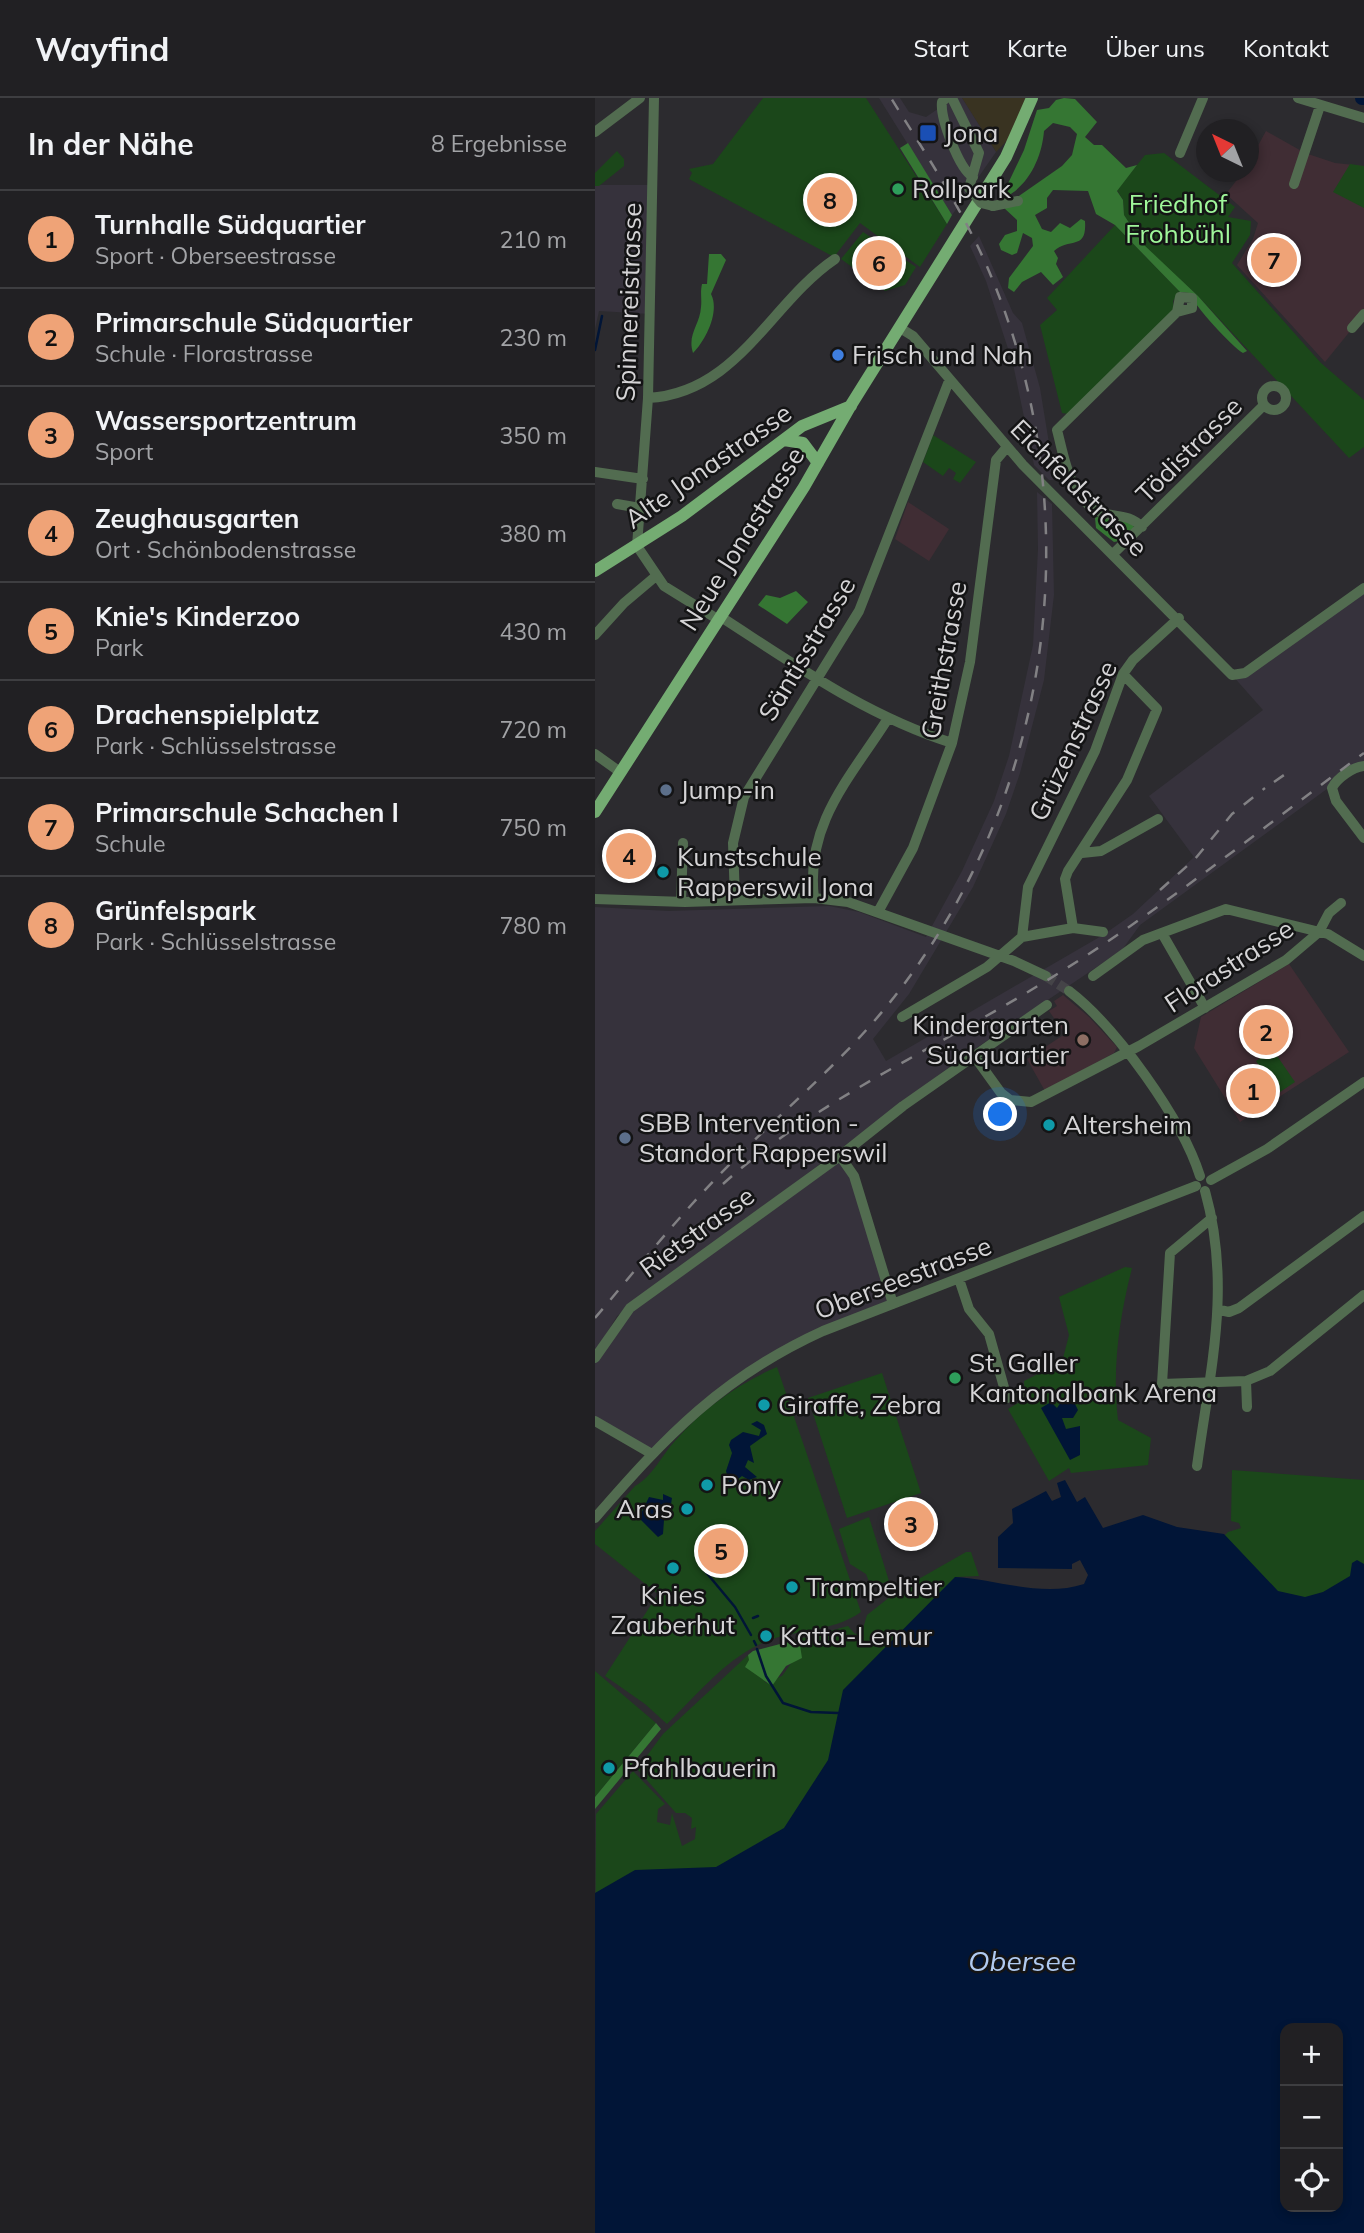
<!DOCTYPE html>
<html lang="de">
<head>
<meta charset="utf-8">
<style>
  :root { --surface:#212023; --page:#2d2d30; --text:#f1f3f6; --muted:#a2a3a6; --line:#3e3e41; --accent:#efa377 }
  body { margin:0; font-family:Mulish,sans-serif; background:var(--page); color:var(--text) }
  .controls { position:absolute; right:21px; bottom:21px; display:grid; overflow:hidden; border-radius:14px; box-shadow:0 4px 10px #0003 }
  .controls button { width:63px; height:63px; display:grid; place-items:center; padding:0; border:0; border-bottom:2px solid var(--line); background:var(--surface); color:var(--text); font:35px sans-serif }
  .compass { position:absolute; left:601px; top:21px; width:63px; height:63px; border-radius:50%; background:var(--surface); box-shadow:0 4px 10px #0003; rotate:317deg }
  .you { position:absolute; left:406px; top:1017px; width:24px; height:24px; margin:-18px; border:5px solid #fff; border-radius:50%; background:#1a73e8; box-shadow:0 0 0 10px #1a73e833 }
  .badge { display:grid; place-items:center; width:46px; height:46px; border-radius:50%; background:var(--accent); color:#111; font-size:23px; font-weight:700 }
  .pin { position:absolute; translate:-50% -50%; border:4px solid #fff; box-shadow:0 2px 7px #0006 }
  .list { margin:0; padding:0; list-style:none }
  h2 { display:flex; justify-content:space-between; align-items:center; height:91px; margin:0; padding:0 28px; font-size:30px }
  h2 small { font-size:23px; font-weight:400; color:var(--muted) }
  .list li { display:grid; grid-template-columns:46px 1fr auto; gap:21px; align-items:center; box-sizing:border-box; height:98px; padding:0 28px; border-top:2px solid var(--line) }
  .list b { display:block; font-size:26px; white-space:nowrap }
  .list p { margin:0; font-size:23px; white-space:nowrap; color:var(--muted) }
  .list em { font-size:23px; font-style:normal; color:var(--muted) }
  .icon { flex:none; width:38px; height:38px; fill:none; stroke:currentColor; stroke-width:2; stroke-linecap:round; stroke-linejoin:round }
  .map { position:relative; flex:none; width:769px; height:2135px; overflow:hidden }
  header { display:flex; align-items:center; gap:42px; box-sizing:border-box; height:98px; padding:0 35px; background:var(--surface); border-bottom:2px solid var(--line) }
  header strong { font-size:33px }
  nav { display:flex; gap:38px; margin-inline-start:auto; font-size:24px }
  main { display:flex }
  aside { flex:1; background:var(--surface) }
  .map>svg:first-child { display:block }
</style>
</head>
<body>
<header>
<strong>Wayfind</strong>
<nav><a>Start</a><a>Karte</a><a>Über uns</a><a>Kontakt</a></nav>
</header>
<main>
<aside>
<h2>In der Nähe<small>8 Ergebnisse</small></h2>
<ul class="list">
<li><span class="badge">1</span><div><b>Turnhalle Südquartier</b><p>Sport · Oberseestrasse</p></div><em>210 m</em></li>
<li><span class="badge">2</span><div><b>Primarschule Südquartier</b><p>Schule · Florastrasse</p></div><em>230 m</em></li>
<li><span class="badge">3</span><div><b>Wassersportzentrum</b><p>Sport</p></div><em>350 m</em></li>
<li><span class="badge">4</span><div><b>Zeughausgarten</b><p>Ort · Schönbodenstrasse</p></div><em>380 m</em></li>
<li><span class="badge">5</span><div><b>Knie's Kinderzoo</b><p>Park</p></div><em>430 m</em></li>
<li><span class="badge">6</span><div><b>Drachenspielplatz</b><p>Park · Schlüsselstrasse</p></div><em>720 m</em></li>
<li><span class="badge">7</span><div><b>Primarschule Schachen I</b><p>Schule</p></div><em>750 m</em></li>
<li><span class="badge">8</span><div><b>Grünfelspark</b><p>Park · Schlüsselstrasse</p></div><em>780 m</em></li>
</ul>
</aside>
<div class="map">
<svg width="769" height="2135" viewBox="0 0 769 2135">
  <rect width="100%" height="100%" fill="#2c2b2f"/>
  <path fill="#393321" d="M367,0h70l-10,27 -26,27z"/>
  <path fill="#36323c" d="M284,0h21l9,14 17,5 28,-19h8l34,54 -44,63z
    M0,87h59l-4,129 -51,-3 -4,18z
    M384,138l34,77 9,10 18,65 15,92h-6l-15,-15 -21,-101 -27,-83 -16,-35z
    M442,394l15,12 2,91 -10,85 -24,93 -14,41 -33,73 -64,107 -36,45 13,22 217,-126 30,-21 61,-57 -45,-61 114,-86 -31,-35h7l125,-87v174l-224,163 -18,25 -159,107 -346,259 -12,20 13,-15 214,-162 18,9 43,136 -133,59 -108,91 -57,-33v-514l73,4 161,-5 30,6 67,25 36,-66 32,-70 15,-45 24,-111 5,-96z"/>
  <path fill="#402d34" d="M671,33l39,22 30,10 29,3v148l-39,48 -88,-97 16,-26 5,-16 -32,-29 17,-22h6v-10z
    M313,404l41,27 -20,32 -34,-22z
    M694,866l60,88 -109,70 -46,-74 7,-31z
    M468,897l26,22 28,30 -3,6 -69,38 -18,-32 38,-25 -16,-23 8,-5 -3,-5z"/>
  <path fill="#1b471a" d="M168,0h103l81,126 -27,43 -60,-44 -26,34 -145,-78 3,-6 -3,-4 24,-5z
    M22,53l7,8v7l-25,20h-4v-13z
    M569,55l71,54 -7,10 23,4 -1,14 -18,28 89,100 43,37v47l-15,11 -151,-162 -55,-51 -19,-30 -1,-15 -6,-10 28,-35z
    M755,66l14,2v42l-31,-16z
    M520,127l65,67 -7,9 1,8 -106,105 -6,-1 -22,-88 17,-15 -10,-12z
    M268,134l53,35 -11,18 -20,6 -44,-32z
    M338,337l43,27 -16,21 -7,-4 3,-6 -7,-5 -6,8 -20,-14z
    M678,952l22,32 -18,12 -21,-33z
    M530,1169l7,1c-13,51 -20,101 -14,152l33,18 -3,27 -77,8 -2,-5 -20,13 -41,-72 17,-10 -1,-18 38,-19 7,-27 -10,-38z
    M182,1269l84,245c-31,22 -70,16 -103,33 -35,17 -64,53 -91,79l-22,-20 -40,-28 53,-82 -63,-50v-13l40,-45c17,-9 27,-31 40,-45 27,-32 64,-58 102,-74z
    M287,1275l39,120 -74,25 -39,-120z
    M637,1372l132,10v173l-111,-19 -29,-98 4,-4 13,-4 -2,-5 -8,-2z
    M274,1419l20,64 -18,6 -5,-13 -16,-10 -11,-35z
    M371,1454h5l8,24 -24,1 -45,179 -315,268 1,-210 37,-43 32,33 -7,5 -1,13 13,3 2,-12 10,33 13,-7 1,-12 -5,2 1,-11 -7,-5h-9l-39,-44 26,-35 85,-79 18,28 16,-7 18,-25 -1,-12 49,-13 7,8 7,-2 5,-17 29,-23z
    M0,1573l61,52 -61,74z"/>
  <path fill="#357633" d="M469,0l11,1 22,23 -12,15 9,8h8l24,23 11,-3 -20,26 6,9 1,15 19,29 55,52 49,55 -4,2c-11,-6 -49,-48 -54,-60l-9,-1 -65,-67 -19,-11 -8,-23 -35,-1 -6,8v10l-12,7 7,14 9,3 9,-9 10,5 11,-9 4,2c2,30 -15,16 -31,30l4,7 -2,6 7,13 -10,8 -12,-13 -19,10 -8,10 -6,-4 1,-10 24,-32 -1,-8 -9,-5 -6,20 -5,2 -11,-5 -2,-6 6,-9 12,-4v-11l-14,-13 59,-41 10,-11 5,-21 -7,-7 -17,-4 -9,8c-2,25 -14,53 -38,66l-3,-3 21,-44 13,-40 12,-2 7,-8z
    M313,45l44,72 -5,9 -47,-76z
    M114,156h12l5,6 -15,34c9,17 -5,46 -18,59 -6,-19 7,-28 8,-46 1,-8 -1,-14 1,-23h5z
    M504,418l32,6 3,5 -11,13 -9,2 -18,-14 -1,-10z
    M201,493l12,11 -21,22 -29,-19 8,-10 14,3z
    M204,1541l3,19 -16,8 -14,20 -27,-19 4,-7 -1,-5 5,-4z
    M61,1625l5,6 -66,80v-12z"/>
  <path fill="#011537" fill-rule="evenodd" d="M468,1301l10,1 5,10 -5,8h-11l4,11 14,-3v29l-10,5 -29,-52 10,-6 6,6z
    M162,1323l7,4 3,9 -17,12 4,17 -6,-3 -3,7 12,10 -8,3 -7,-4 -4,3 1,5 -9,2 -4,-15 6,-18 -3,-8 2,-5 12,-8 16,4 2,-6 -10,-6z
    M470,1382l12,22 8,-5 18,31 40,-13 34,12 47,7 54,57 27,6 18,-5 27,-16 2,-13 5,-3 7,4v669h-769v-340l40,-23 81,-3 68,-39 44,-68 15,-70 112,-113c41,2 87,21 129,7l4,-9 -8,-15 -8,4v5l-74,-1v-31l15,-14 -1,-14 34,-18 6,10 9,-4 -4,-14zM690,1930h53v179h-53z
    M68,1396l9,4 -1,6 -6,2 -2,28 -5,3 -19,-19 10,-21 14,3z"/>
  <g fill="none" stroke-linecap="round" stroke-linejoin="round">
    <path stroke="#011537" stroke-width="2.5" d="M0,252l7,-34
      M110,1473l30,36 16,28
      M158,1520l5,-2
      M159,1543l2,4
      M162,1551l9,27 17,27 28,9 27,1"/>
    <path stroke="#011537" stroke-width="14" d="M767,0h2"/>
    <path stroke="#454448" stroke-width="10" stroke-dasharray="10 5" stroke-linecap="butt" d="M451,878l23,15"/>
    <path stroke="#526c50" stroke-width="10" d="M59,0l-6,300 -11,148 27,40 55,34
      M351,0l-4,4c-2,16 17,67 31,75
      M357,0l27,55 -10,35
      M703,0l66,20
      M0,34l45,-34
      M585,55l23,-55
      M699,86l26,-78
      M398,108l25,-5
      M305,230l13,8 110,129 209,210 13,-2 119,-85
      M757,230l12,-14
      M667 300a12 12 0 1 1 24 0a12 12 0 1 1-24 0Z
      M53,300c90,-5 122,-95 187,-139
      M0,374l48,7
      M22,406l23,4
      M547,429c-12,-12 -22,-10 -36,-13 -36,-10 -41,-54 -49,-84l120,-118 3,-15 12,1v10l-15,4
      M519,455l150,-148
      M126,519c76,49 144,98 231,126
      M0,537l29,-32 32,-27
      M0,656l25,18
      M769,668c-11,1 -27,12 -32,22l4,13 28,37
      M487,755l19,-2 57,-32
      M219,800c-9,-74 36,-120 73,-178
      M0,801l90,3 129,-4 34,4 166,59 32,15
      M140,802l-2,-57 11,-46 115,-186 90,-230
      M86,804l2,-59
      M283,814l35,-64 39,-105 18,-81 26,-202 11,-13
      M478,830l-8,-49 3,-8 59,-91 30,-71 -34,-35
      M568,837l42,73
      M427,839l51,-9 30,4
      M498,878l50,-36 83,-31 102,25 36,22
      M474,893c47,36 113,128 131,185
      M307,919l85,-50 35,-30 6,-50 67,-136 28,-77 10,-14 46,-42
      M380,959l26,36 9,7 21,2 108,-56 147,-86 33,-28 10,-19 12,-10
      M245,1058l14,20 39,128
      M616,1082l56,-31 97,-67
      M617,1120l-42,35 -8,131 84,-3 24,-10 94,-76
      M364,1181l10,30 20,25 18,64 16,-6
      M625,1212l9,2 10,-4 125,-92
      M0,1260l35,-50 210,-152 63,-50 144,-101
      M651,1283l1,26
      M0,1323l57,33
      M602,1368c13,-96 35,-179 8,-275
      M0,1420c71,-82 127,-141 228,-187l373,-145"/>
    <path stroke="#74ac72" stroke-width="12" d="M189,342l19,3 15,20
      M0,473l87,-55 120,-90 49,-20
      M0,714l209,-325 47,-82 155,-248 26,-59"/>
    <path stroke="#828184" stroke-width="2.5" stroke-dasharray="12 12" stroke-linecap="butt" d="M679,684l10,-7
      M565,792l35,-31 37,-45 33,-26
      M128,1086c93,-84 212,-135 318,-200 113,-68 217,-153 323,-231
      M0,1220c44,-52 87,-106 135,-154 57,-57 119,-108 168,-172 156,-202 192,-480 93,-716 -26,-63 -64,-120 -100,-178"/>
    <path stroke="#526c50" stroke-width="10" d="M374,90l12,15 12,3"/>
  </g>
  <rect fill="#1a4fb4" stroke="#141415" stroke-width="2.5" x="324" y="26" width="18" height="18" rx="3.5"/>
  <g fill="#2e9e5b" stroke="#141415" stroke-width="2.5">
    <circle cx="303" cy="91" r="7"/>
    <circle cx="360" cy="1280" r="7"/>
  </g>
  <circle fill="#3f7fe0" stroke="#141415" stroke-width="2.5" cx="243" cy="257" r="7"/>
  <g fill="#5c6f8a" stroke="#141415" stroke-width="2.5">
    <circle cx="71" cy="692" r="7"/>
    <circle cx="30" cy="1040" r="7"/>
  </g>
  <g fill="#0f9aa8" stroke="#141415" stroke-width="2.5">
    <circle cx="68" cy="774" r="7"/>
    <circle cx="454" cy="1027" r="7"/>
    <circle cx="169" cy="1307" r="7"/>
    <circle cx="112" cy="1387" r="7"/>
    <circle cx="92" cy="1411" r="7"/>
    <circle cx="78" cy="1470" r="7"/>
    <circle cx="197" cy="1489" r="7"/>
    <circle cx="171" cy="1538" r="7"/>
    <circle cx="14" cy="1670" r="7"/>
  </g>
  <circle fill="#8d6e63" stroke="#141415" stroke-width="2.5" cx="488" cy="942" r="7"/>
  <g text-anchor="middle" stroke-width="5" stroke-linejoin="round" paint-order="stroke">
    <g font-size="26" fill="#d5d4d6" stroke="#141415" text-anchor="start">
      <text x="349" y="44">Jona</text>
      <text x="317" y="100">Rollpark</text>
      <text x="257" y="266">Frisch und Nah</text>
      <text x="85" y="701">Jump-in</text>
      <text x="82" y="768">Kunstschule<tspan x="82" dy="30">Rapperswil Jona</tspan></text>
      <text x="474" y="936" text-anchor="end">Kindergarten<tspan x="474" dy="30">Südquartier</tspan></text>
      <text x="44" y="1034">SBB Intervention -<tspan x="44" dy="30">Standort Rapperswil</tspan></text>
      <text x="468" y="1036">Altersheim</text>
      <text x="374" y="1274">St. Galler<tspan x="374" dy="30">Kantonalbank Arena</tspan></text>
      <text x="183" y="1316">Giraffe, Zebra</text>
      <text x="126" y="1396">Pony</text>
      <text x="78" y="1420" text-anchor="end">Aras</text>
      <text x="211" y="1498">Trampeltier</text>
      <text x="78" y="1506" text-anchor="middle">Knies<tspan x="78" dy="30">Zauberhut</tspan></text>
      <text x="185" y="1547">Katta-Lemur</text>
      <text x="28" y="1679">Pfahlbauerin</text>
    </g>
    <g font-size="26" fill="#9ff69a" stroke="#141415">
      <text x="583" y="115">Friedhof<tspan x="583" dy="30">Frohbühl</tspan></text>
    </g>
    <g font-size="26" fill="#d5d4d6" stroke="#141415">
      <text transform="translate(34 204) rotate(-88)" y="9">Spinnereistrasse</text>
      <text transform="translate(594 352) rotate(-45)" y="9">Tödistrasse</text>
      <text transform="translate(113 368) rotate(-35)" y="9">Alte Jonastrasse</text>
      <text transform="translate(484 390) rotate(45)" y="9">Eichfeldstrasse</text>
      <text transform="translate(147 441) rotate(-58)" y="9">Neue Jonastrasse</text>
      <text transform="translate(212 551) rotate(-59)" y="9">Säntisstrasse</text>
      <text transform="translate(349 562) rotate(-80)" y="9">Greithstrasse</text>
      <text transform="translate(478 643) rotate(-65)" y="9">Grüzenstrasse</text>
      <text transform="translate(634 868) rotate(-33)" y="9">Florastrasse</text>
      <text transform="translate(102 1134) rotate(-36)" y="9">Rietstrasse</text>
      <text transform="translate(308 1180) rotate(-21)" y="9">Oberseestrasse</text>
    </g>
    <g font-size="28" font-style="italic" fill="#b0caf0" stroke="#141415">
      <text x="427" y="1873">Obersee</text>
    </g>
  </g>
</svg>
<div class="controls">
<button>+</button>
<button>−</button>
<button><svg class="icon" aria-label="locate" viewBox="0 0 24 24"><circle cx="12" cy="12" r="6"/><path d="M12 2v4M12 18v4M2 12h4M18 12h4"/></svg></button>
</div>
<svg class="compass" viewBox="-18 -18 36 36"><path d="M0-13l5 13h-10z" fill="#e53935"/><path d="M0 13l5-13h-10z" fill="#a2a3a6"/></svg>
<div class="you"></div>
<div class="pin badge" style="left:658px;top:993px">1</div>
<div class="pin badge" style="left:671px;top:934px">2</div>
<div class="pin badge" style="left:316px;top:1426px">3</div>
<div class="pin badge" style="left:34px;top:758px">4</div>
<div class="pin badge" style="left:126px;top:1453px">5</div>
<div class="pin badge" style="left:284px;top:165px">6</div>
<div class="pin badge" style="left:679px;top:162px">7</div>
<div class="pin badge" style="left:235px;top:102px">8</div>
</div>
</main>
</body>
</html>
